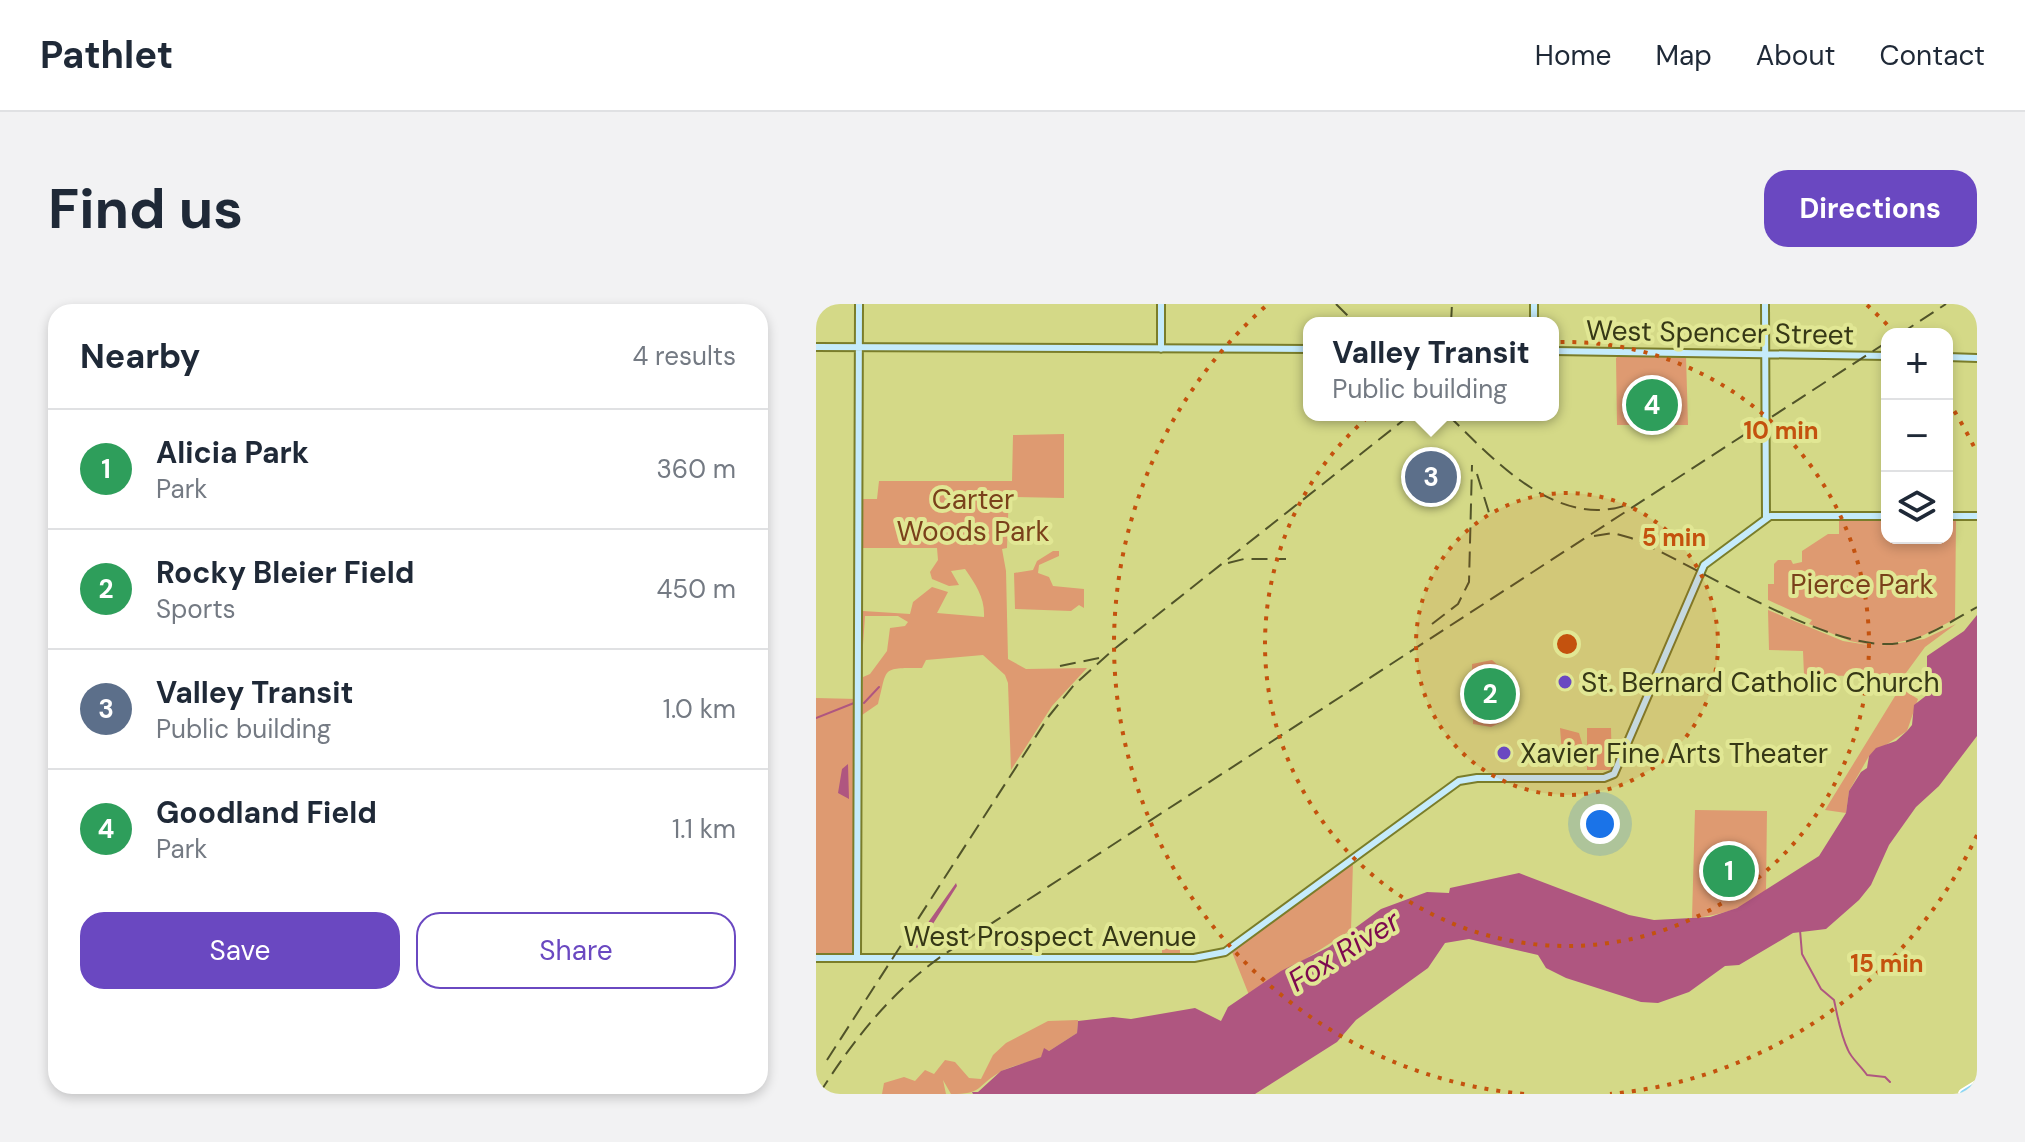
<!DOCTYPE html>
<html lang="en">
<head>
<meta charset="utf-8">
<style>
  :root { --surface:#fff; --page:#f2f2f3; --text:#1f2937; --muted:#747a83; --line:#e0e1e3; --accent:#6a48c1 }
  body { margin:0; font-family:"DM Sans",sans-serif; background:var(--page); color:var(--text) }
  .controls { position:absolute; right:24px; top:24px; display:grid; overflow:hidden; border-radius:16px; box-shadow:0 4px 12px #0003 }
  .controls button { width:72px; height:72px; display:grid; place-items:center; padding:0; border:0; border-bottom:2px solid var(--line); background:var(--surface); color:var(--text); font:40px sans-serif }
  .you { position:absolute; left:784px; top:520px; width:28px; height:28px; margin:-20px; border:6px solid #fff; border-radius:50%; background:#1a73e8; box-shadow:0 0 0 12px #1a73e833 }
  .badge { display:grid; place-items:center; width:52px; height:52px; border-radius:50%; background:var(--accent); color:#fff; font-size:26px; font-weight:700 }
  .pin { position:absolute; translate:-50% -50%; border:4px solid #fff; box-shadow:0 2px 8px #0006 }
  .popup { position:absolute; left:487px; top:13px; width:256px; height:104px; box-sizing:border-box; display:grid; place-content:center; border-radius:16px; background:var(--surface); filter:drop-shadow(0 2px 6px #0005); font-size:26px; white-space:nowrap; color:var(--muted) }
  .popup b { font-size:30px; color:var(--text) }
  .popup::after { content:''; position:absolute; left:50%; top:100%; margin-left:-16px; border:16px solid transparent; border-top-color:var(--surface) }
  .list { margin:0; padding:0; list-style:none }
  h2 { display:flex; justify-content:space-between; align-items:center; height:104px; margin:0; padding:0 32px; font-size:34px }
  h2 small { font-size:26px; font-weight:400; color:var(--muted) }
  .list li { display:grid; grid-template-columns:52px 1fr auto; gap:24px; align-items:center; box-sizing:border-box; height:120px; padding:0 32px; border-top:2px solid var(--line) }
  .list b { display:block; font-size:30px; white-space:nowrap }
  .list p { margin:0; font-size:26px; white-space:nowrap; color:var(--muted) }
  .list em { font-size:26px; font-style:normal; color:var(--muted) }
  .actions { display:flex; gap:16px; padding:24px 32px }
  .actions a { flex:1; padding:18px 0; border:2px solid var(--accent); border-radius:24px; text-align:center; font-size:28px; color:var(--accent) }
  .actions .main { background:var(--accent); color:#fff }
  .icon { flex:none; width:44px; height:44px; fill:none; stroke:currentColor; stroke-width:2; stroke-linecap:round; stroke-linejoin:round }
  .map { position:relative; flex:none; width:1161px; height:790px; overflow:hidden; border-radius:24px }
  header { display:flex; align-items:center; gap:48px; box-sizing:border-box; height:112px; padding:0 40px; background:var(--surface); border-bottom:2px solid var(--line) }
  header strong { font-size:38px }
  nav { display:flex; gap:44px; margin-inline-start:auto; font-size:28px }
  .intro { display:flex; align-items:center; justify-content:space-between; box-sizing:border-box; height:192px; padding:0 48px }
  h1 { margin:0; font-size:56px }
  .button { padding:20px 36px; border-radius:24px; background:var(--accent); color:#fff; font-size:28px; font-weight:700 }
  main { display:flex; gap:48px; padding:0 48px }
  aside { flex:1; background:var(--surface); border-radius:24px; box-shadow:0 4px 12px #0003 }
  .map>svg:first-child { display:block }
</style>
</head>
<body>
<header>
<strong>Pathlet</strong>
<nav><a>Home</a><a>Map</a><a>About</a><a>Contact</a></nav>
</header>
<div class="intro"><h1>Find us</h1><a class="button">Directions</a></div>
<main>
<aside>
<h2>Nearby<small>4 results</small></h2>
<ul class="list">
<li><span class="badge" style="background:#2e9e5b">1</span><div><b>Alicia Park</b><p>Park</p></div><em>360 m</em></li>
<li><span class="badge" style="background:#2e9e5b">2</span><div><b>Rocky Bleier Field</b><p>Sports</p></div><em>450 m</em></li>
<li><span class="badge" style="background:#5c6f8a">3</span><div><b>Valley Transit</b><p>Public building</p></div><em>1.0 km</em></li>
<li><span class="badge" style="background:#2e9e5b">4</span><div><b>Goodland Field</b><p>Park</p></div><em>1.1 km</em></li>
</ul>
<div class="actions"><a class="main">Save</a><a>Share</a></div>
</aside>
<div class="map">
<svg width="1161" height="790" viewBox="0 0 1161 790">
  <rect width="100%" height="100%" fill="#d4d987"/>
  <path fill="#de9a71" d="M805,50l65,2 2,69h-71l-1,-67z
    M248,130v64l-52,-1 -3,-7 -2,58 -5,1 4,22 2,88 18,10 61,-1 -35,38 -41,64 -3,-87 -3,-8 -22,-20 -57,5 -4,8c-42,0 -34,-1 -44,36l-16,11 1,-38 7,-3 17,-23 3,-23 15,-2 3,-4 -10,-6h-33l-2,29v-34l47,3 3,-12 19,-15 16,5 -11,21 47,4c1,-19 -8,-32 -19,-48l-14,2 8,14 -10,1 -17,-7 -2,-7 8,-12 -1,-12h-76v-49h16l2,-18h133l1,-46z
    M1023,214h48v20h60v-20l9,2 -1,99 -37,19 -38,8 44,-7 32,-15 -31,23 -22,30 -99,-2 -1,-24 -34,-1 -1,-40 75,31 31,5 -24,-5 -41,-17 3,-4 -44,-20v-16h6v-20l4,-4h13l2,4 9,-2v-11l26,-17h11z
    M237,247h6v5l-20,9 -1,8 11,4 4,9 31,3v19l-5,-3 -8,6 -56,-2 -1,-36 19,-3 4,-9z
    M676,356l14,12 1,41 -5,9 -11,5 -18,-3 -1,-60z
    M1084,384l18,11 -11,32 -38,25 -20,35 -3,22 -21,-3z
    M0,394l41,1 -2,232 -1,21 -4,3 -34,1z
    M744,424l19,5 6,20h-23z
    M771,424h24l1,42h-25z
    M879,506l72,1 -1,80c-21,17 -47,25 -74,27z
    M537,558l-2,68 -102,65 -17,-43z
    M346,627h18v23l-18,-1z
    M262,716l-1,13 -28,18 -5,-2v6c-14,9 -30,9 -44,17 -25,15 -17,22 -49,22l-8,-14 3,14h-64l2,-11 20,-6 11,4 10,-11 9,4 11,-14 10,2 14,16 12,1 12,-24 13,-12 42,-22z"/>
  <path fill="#af5680" d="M1161,311v121l-38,50 -23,21 -27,38 -18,40 -12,15 -33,29 -33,4 -54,32 -14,1 -36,26 -31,11 -17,-1 -75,-24 -20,-10 -8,-13 -69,-16 -24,4 -17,25 -72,52 -19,22 -82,52h-282l-1,-2h6l23,-21 40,-14 3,-9 5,3 28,-18 1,-12 35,-4 18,2 64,-11 26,13 7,-14 53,-36 48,-24 52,-38 46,-17 22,1 1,-5 69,-15 110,42 25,5 56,-3 27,-9 82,-52 27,-43 3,-22 12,-19 6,-4 2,-12 7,-8 20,-7 11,-10 5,-6 2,-20 13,-10v-39l37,-25z
    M32,460l1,35 -11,-6 4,-24z
    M140,579l1,3 -26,41 -7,19 -10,2 1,-7z"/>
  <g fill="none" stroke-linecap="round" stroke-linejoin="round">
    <path stroke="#af5680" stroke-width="2" d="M48,399l15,-16
      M0,414l38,-15
      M984,626l2,24 19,35 13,11c4,18 6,33 14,50 3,8 13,16 19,25l18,2 5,5
      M196,637l6,6
      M206,645l13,-1"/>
    <defs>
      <path id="secondary" d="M345,0v45
        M949,0l1,214
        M718,19v-19
        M0,43l493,2
        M737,47l334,5
        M1131,53l30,1
        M1131,212h30
        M0,654h378l31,-6 234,-171 18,-3h127l10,-4 90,-209 66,-49h117
        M41,654l2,-654"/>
      <path id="primary" d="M1148,790l13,-8"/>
    </defs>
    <use href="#secondary" stroke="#7a7d2a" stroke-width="10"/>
    <use href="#primary" stroke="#fff" stroke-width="12"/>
    <use href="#secondary" stroke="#c5ebfb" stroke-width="6"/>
    <use href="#primary" stroke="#8bd6f7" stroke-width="8"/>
    <path stroke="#515429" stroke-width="2" stroke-dasharray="16 8" stroke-linecap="butt" d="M520,0l19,19
      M635,19l1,-19
      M1084,30l46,-30
      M632,111c46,45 108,114 179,90
      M661,170l13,42
      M778,232l19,-3 18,5c65,27 202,117 268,105 28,-5 53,-22 78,-36
      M412,259l16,-4h42
      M616,320l26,-20 11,-22 3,-117
      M244,362l39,-8
      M11,756l222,-344 25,-31 39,-35 297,-235
      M3,790c35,-55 71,-101 124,-139l944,-613"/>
  </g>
  <circle cx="751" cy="340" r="151" fill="#c4520e" fill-opacity=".12"/>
  <g fill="none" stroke="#c4520e" stroke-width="4" stroke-dasharray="4 8">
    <circle cx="751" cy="340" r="151"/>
    <circle cx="751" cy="340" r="302"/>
    <path d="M1161 531A452 452 0 0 1 794 790M708 790A452 452 0 0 1 451 1M1051 1A452 452 0 0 1 1079 29M1132 97A452 452 0 0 1 1161 149"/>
  </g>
  <g fill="#6a48c1" stroke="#e1e794" stroke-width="3">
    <circle cx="749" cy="378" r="8"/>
    <circle cx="688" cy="449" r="8"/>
  </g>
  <g text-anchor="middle" stroke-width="8" stroke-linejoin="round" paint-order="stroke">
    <g font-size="28" fill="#363816" stroke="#e1e794">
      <text transform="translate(904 28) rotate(1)" y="10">West Spencer Street</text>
      <text x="234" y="642">West Prospect Avenue</text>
    </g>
    <g font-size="28" fill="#7a411b" stroke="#e1e794">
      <text x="157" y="205">Carter<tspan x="157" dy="32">Woods Park</tspan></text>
      <text x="1046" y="290">Pierce Park</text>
    </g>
    <g font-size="28" fill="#363816" stroke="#e1e794" text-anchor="start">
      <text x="765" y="388">St. Bernard Catholic Church</text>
      <text x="704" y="459">Xavier Fine Arts Theater</text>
    </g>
    <g font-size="30" font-style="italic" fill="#7d094f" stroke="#e1e794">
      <text transform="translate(528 647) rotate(-32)" y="10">Fox River</text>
    </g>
  </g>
  <circle cx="751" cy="340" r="12" fill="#c4520e" stroke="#e1e794" stroke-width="4"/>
  <g font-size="24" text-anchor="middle" font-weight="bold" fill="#c4520e" stroke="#e1e794" stroke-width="8" stroke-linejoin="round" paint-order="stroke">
    <text x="965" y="135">10 min</text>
    <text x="858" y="242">5 min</text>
    <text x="1071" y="668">15 min</text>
  </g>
</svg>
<div class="controls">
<button>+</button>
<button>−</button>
<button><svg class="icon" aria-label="layers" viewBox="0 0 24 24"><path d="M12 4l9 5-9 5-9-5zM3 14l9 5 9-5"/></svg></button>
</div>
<div class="you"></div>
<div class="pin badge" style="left:913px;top:567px;background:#2e9e5b">1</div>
<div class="pin badge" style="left:674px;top:390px;background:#2e9e5b">2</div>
<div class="pin badge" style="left:615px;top:173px;background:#5c6f8a">3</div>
<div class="popup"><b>Valley Transit</b>Public building</div>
<div class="pin badge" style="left:836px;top:101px;background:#2e9e5b">4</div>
</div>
</main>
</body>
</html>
